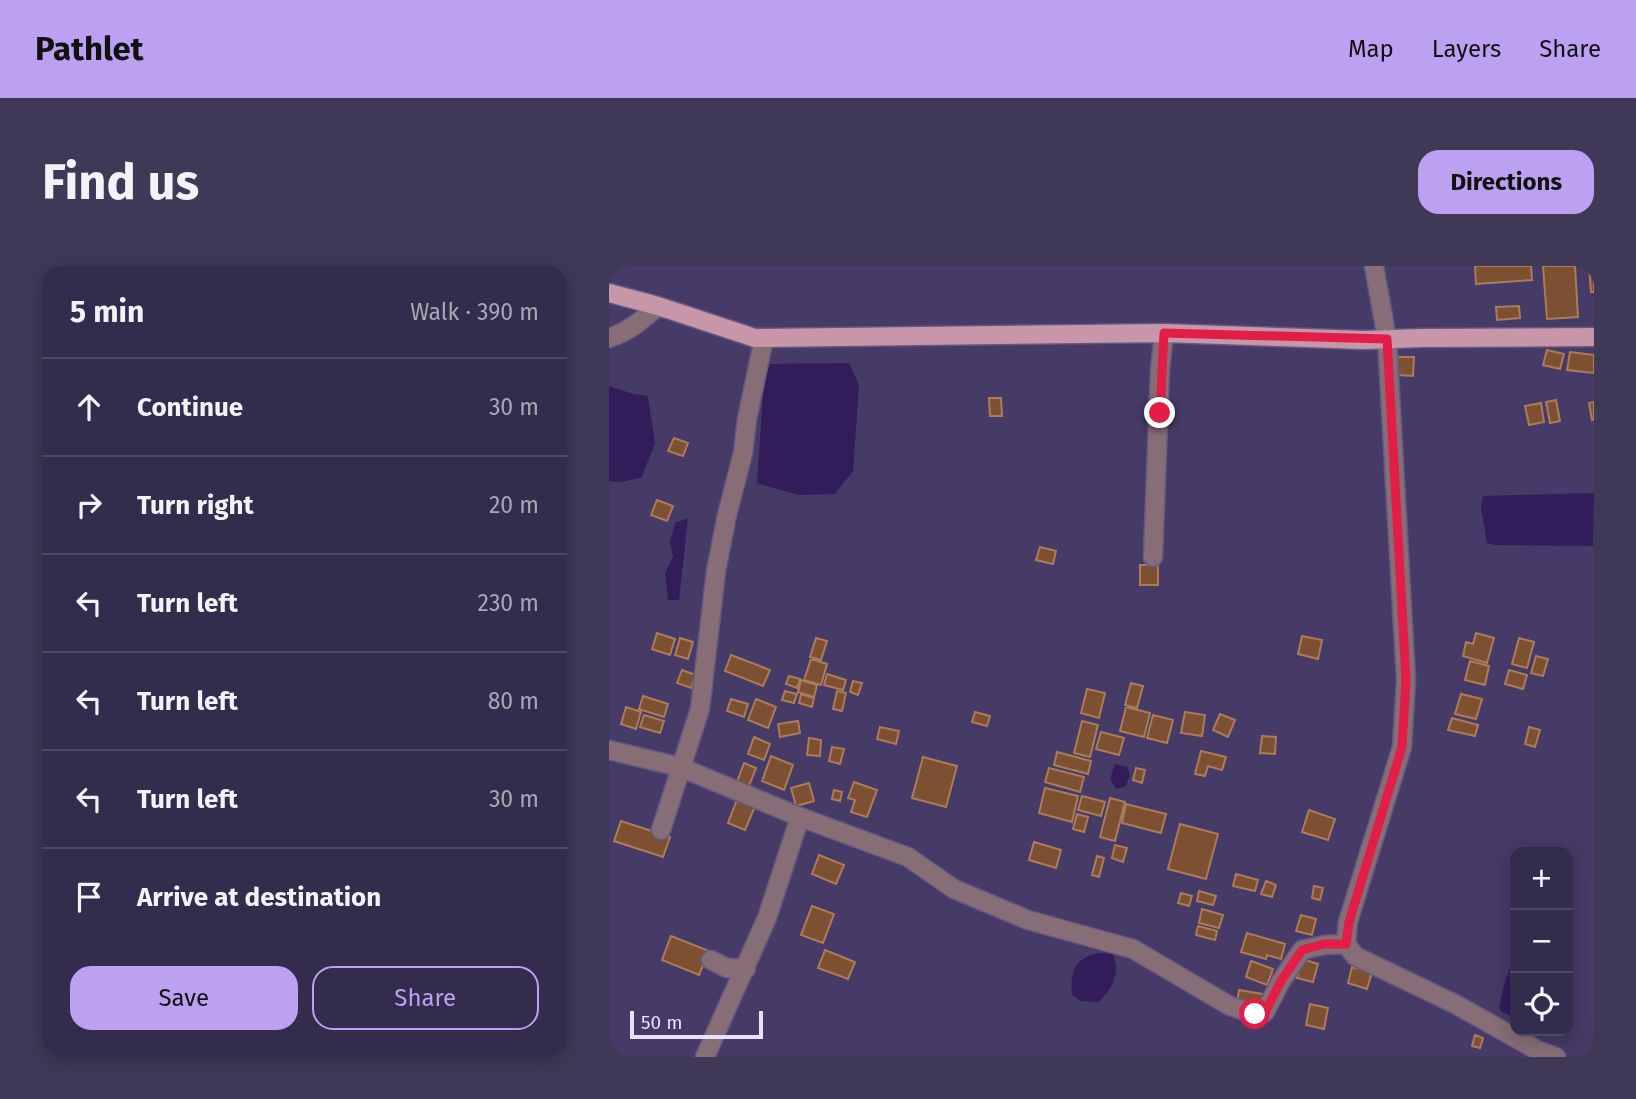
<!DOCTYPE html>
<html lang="en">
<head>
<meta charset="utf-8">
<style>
  :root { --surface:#342c4c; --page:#3f3856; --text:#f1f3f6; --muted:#a9a7b5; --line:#4e4864; --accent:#bca0f2 }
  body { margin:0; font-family:"Fira Sans",sans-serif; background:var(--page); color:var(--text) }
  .controls { position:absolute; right:21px; bottom:21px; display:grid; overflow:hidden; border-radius:14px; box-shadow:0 4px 18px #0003 }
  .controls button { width:63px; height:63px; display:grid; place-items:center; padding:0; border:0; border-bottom:2px solid var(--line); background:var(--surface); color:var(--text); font:35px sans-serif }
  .scale { position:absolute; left:21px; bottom:18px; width:133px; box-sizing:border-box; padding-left:7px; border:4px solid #e8e2fe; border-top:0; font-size:19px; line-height:24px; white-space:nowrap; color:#e8e2fe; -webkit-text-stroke:5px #463a66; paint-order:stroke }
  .stop { position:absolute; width:21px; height:21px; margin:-16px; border:5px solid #e11d48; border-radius:50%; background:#fff }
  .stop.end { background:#e11d48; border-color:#fff; box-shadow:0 2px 7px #0008 }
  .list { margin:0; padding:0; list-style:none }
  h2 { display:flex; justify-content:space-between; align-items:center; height:91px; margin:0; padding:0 28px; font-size:30px }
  h2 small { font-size:23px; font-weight:400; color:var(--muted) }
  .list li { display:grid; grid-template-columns:46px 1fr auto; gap:21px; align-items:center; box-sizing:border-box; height:98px; padding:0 28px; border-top:2px solid var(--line) }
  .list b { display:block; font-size:26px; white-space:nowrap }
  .list em { font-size:23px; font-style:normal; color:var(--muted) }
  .actions { display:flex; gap:14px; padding:21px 28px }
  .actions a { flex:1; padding:16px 0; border:2px solid var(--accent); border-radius:21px; text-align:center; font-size:24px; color:var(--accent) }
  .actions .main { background:var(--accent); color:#111 }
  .icon { flex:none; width:38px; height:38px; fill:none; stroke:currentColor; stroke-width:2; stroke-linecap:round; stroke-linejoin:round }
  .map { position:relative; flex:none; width:985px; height:791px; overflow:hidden; border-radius:21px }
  header { display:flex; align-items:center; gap:42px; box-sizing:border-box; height:98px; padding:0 35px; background:var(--accent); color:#111 }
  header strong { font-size:33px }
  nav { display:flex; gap:38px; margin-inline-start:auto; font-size:24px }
  .intro { display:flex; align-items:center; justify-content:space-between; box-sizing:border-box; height:168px; padding:0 42px }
  h1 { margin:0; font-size:49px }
  .button { padding:18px 32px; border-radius:21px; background:var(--accent); color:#111; font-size:24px; font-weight:700 }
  main { display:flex; gap:42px; padding:0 42px }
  aside { flex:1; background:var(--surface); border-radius:21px; box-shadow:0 4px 18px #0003 }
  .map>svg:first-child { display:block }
</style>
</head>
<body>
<header>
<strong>Pathlet</strong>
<nav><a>Map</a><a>Layers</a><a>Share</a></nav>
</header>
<div class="intro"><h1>Find us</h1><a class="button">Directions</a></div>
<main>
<aside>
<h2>5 min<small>Walk · 390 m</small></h2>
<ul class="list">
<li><svg class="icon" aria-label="ahead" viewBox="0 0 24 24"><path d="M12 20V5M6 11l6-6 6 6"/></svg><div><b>Continue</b></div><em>30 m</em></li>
<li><svg class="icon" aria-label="right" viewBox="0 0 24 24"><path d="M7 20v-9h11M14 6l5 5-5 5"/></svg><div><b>Turn right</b></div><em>20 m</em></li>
<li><svg class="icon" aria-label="left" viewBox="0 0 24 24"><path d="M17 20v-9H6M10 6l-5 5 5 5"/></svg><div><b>Turn left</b></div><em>230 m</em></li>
<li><svg class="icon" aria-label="left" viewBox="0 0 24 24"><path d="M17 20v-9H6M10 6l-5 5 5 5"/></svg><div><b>Turn left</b></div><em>80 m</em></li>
<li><svg class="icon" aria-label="left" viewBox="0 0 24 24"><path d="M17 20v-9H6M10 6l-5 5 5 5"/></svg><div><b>Turn left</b></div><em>30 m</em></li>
<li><svg class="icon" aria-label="arrive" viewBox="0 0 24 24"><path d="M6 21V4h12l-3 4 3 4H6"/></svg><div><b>Arrive at destination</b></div></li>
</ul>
<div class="actions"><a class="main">Save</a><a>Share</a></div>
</aside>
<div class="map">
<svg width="985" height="791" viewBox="0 0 985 791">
  <rect width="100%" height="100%" fill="#463a66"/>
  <path fill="#321c5a" d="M240,97l10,22 -6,86 -18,23 -37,1 -41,-12 8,-119z
    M0,120l24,8 15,2 7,48 -14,34 -21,4 -11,-1z
    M985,227l-1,53 -98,-1 -8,-2 -6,-35 2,-12z
    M79,252l-9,82h-11l-3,-27 8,-16 -3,-15 5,-19z
    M506,498l12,3 3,8 -4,11 -10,3 -6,-10z
    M491,687l13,1c7,19 1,32 -14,48l-18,-1 -9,-6c-2,-24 3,-38 28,-42z
    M906,689v62l-13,-5 -3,-4 6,-27z"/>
  <path fill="#7c5031" stroke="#ab7c5b" stroke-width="2" d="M866,0h56l1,14 -56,4z
    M934,0h32l3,51 -31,2z
    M980,0h5v26h-3z
    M910,40l1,12 -23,2 -1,-13z
    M938,84l17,4 -4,15 -17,-4z
    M961,86l24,3v18l-27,-3z
    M789,91h16l-1,19 -15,-1z
    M380,132h12l1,18h-12z
    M947,134l4,21 -10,2 -4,-21z
    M985,136v18h-2l-3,-17z
    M932,137l3,19 -15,3 -4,-19z
    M65,172l14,5 -5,13 -15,-5z
    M48,234l16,6 -6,15 -16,-6z
    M431,281l16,4 -3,13 -17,-4z
    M531,299h18v20h-18z
    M48,367l18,6 -5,16 -18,-6z
    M867,367l18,5 -7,25 -24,-7 3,-14 7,2z
    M693,370l20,4 -4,19 -20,-5z
    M71,372l13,4 -5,17 -13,-4z
    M207,372l11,3 -6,19 -11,-3z
    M910,372l15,4 -7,26 -15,-4z
    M122,389l39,15 -7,16 -38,-15z
    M927,390l12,3 -5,17 -12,-3z
    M202,393l16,5 -6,21 -17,-5z
    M861,395l19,5 -4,19 -20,-5z
    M73,404l14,5 -5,13 -14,-5z
    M900,404l18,5 -4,14 -18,-5z
    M218,408l19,6 -3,10 -19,-5z
    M180,410l11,3 -3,9 -11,-4z
    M192,414l16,5 -3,12 -16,-5z
    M244,415l9,2 -4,12 -8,-3z
    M522,417l12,3 -6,22 -12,-3z
    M478,423l18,4 -6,25 -18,-5z
    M176,425l12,3 -3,9 -12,-3z
    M228,425l9,2 -4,18 -9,-2z
    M192,428l13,4 -2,9 -13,-4z
    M852,428l21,5 -6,20 -21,-5z
    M34,430l25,8 -4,13 -25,-8z
    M122,433l17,5 -4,13 -17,-6z
    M147,433l20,8 -8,21 -20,-8z
    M17,441l15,5 -5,17 -15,-5z
    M517,441l24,6 -6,24 -24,-6z
    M366,446l15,4 -3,10 -15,-4z
    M576,446l20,3 -3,21 -21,-3z
    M611,448l15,6 -7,17 -15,-7z
    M35,449l20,6 -4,12 -20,-6z
    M544,449l20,5 -6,23 -20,-5z
    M843,452l26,7 -3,11 -27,-6z
    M189,455l2,12 -20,4 -2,-13z
    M473,455l16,4 -8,32 -16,-4z
    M271,461l19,4 -3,13 -19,-5z
    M920,461l11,3 -5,17 -10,-3z
    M492,466l23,6 -5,17 -23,-6z
    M653,470l14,1 -1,17 -15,-1z
    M145,471l16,7 -6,16 -16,-6z
    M200,472l12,2 -1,16 -13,-1z
    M223,481l12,2 -4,15 -11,-3z
    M592,485l25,6 -4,13 -14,-4 -3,10 -10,-2z
    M448,486l34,9 -3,13 -34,-9z
    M162,490l22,9 -9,25 -22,-9z
    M314,491l34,9 -11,41 -34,-9z
    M135,497l12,5 -7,18 -12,-4z
    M440,502l35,9 -4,15 -35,-10z
    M527,502l9,2 -3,13 -9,-3z
    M245,516l23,8 -10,27 -16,-5 4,-12 -7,-2z
    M200,517l5,18 -18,5 -5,-18z
    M436,522l33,8 -6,26 -33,-9z
    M225,524l8,2 -2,9 -8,-2z
    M473,530l23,6 -4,14 -23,-6z
    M129,531l18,7 -11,26 -17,-7z
    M501,532l15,4 -10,39 -15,-4z
    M517,538l40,10 -5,19 -39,-10z
    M700,544l26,9 -7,21 -26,-8z
    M468,548l11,3 -4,15 -11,-3z
    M12,555l49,16 -7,20 -49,-16z
    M571,558l38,10 -12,45 -38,-10z
    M425,576l27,8 -5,18 -27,-8z
    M506,579l12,3 -4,14 -11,-4z
    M210,589l25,10 -8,19 -24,-10z
    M488,590l7,2 -5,19 -7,-2z
    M627,608l22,6 -3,11 -22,-5z
    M657,615l10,4 -4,12 -11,-3z
    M705,620l9,2 -3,12 -8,-2z
    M590,625l17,5 -3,9 -16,-4z
    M572,627l11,3 -3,10 -11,-3z
    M203,640l22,8 -11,29 -22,-8z
    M593,643l21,6 -4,13 -20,-5z
    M692,649l15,4 -4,16 -16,-4z
    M589,660l19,5 -2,9 -19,-5z
    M638,667l38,11 -4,15 -14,-4 -1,4 -25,-7z
    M62,670l38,15 -10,24 -37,-15z
    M216,684l30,12 -7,17 -30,-11z
    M693,693l16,5 -5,18 -16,-4z
    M642,695l22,8 -6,16 -21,-8z
    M743,701l20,5 -5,17 -19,-6z
    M630,724l24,4 -3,13 -23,-4z
    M701,738l18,4 -4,21 -18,-4z
    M866,769l8,3 -3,10 -8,-2z"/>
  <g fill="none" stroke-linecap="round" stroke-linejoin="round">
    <defs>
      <path id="minor" d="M765,0l13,73 19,341 -4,67 -54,175 -2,22 9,12 100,48 82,46 19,7
        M0,72c20,-6 34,-19 49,-32
        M544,291l7,-187 4,-37
        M0,484l71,17 120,50 108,40 46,32 74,31 105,29 97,57 25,8 10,-2 16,-31 21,-31 22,-5 22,-1
        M52,564l39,-121 16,-138 11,-56 16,-62 4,-34 17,-81
        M102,694l16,8 19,1
        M96,791l62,-139 33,-101"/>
      <path id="major" d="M0,27l49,13 97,32 409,-5 200,7 57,-2 173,-1"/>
    </defs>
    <use href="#minor" stroke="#635881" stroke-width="21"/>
    <use href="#major" stroke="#635881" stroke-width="21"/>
    <use href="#minor" stroke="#866d76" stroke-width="18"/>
    <use href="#major" stroke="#c796a8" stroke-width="18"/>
  </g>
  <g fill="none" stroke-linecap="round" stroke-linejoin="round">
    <path stroke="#e11d48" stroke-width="9" d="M551,147l4,-80 223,6 19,341 -4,67 -53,175 -3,22h-22l-22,6 -21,31 -16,31 -10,2"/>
  </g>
</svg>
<div class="controls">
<button>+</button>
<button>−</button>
<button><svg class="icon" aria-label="locate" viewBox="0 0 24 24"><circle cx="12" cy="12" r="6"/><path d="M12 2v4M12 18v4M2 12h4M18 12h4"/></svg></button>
</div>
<div class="scale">50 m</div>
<div class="stop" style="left:646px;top:748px"></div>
<div class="stop end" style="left:551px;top:147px"></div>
</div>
</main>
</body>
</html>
